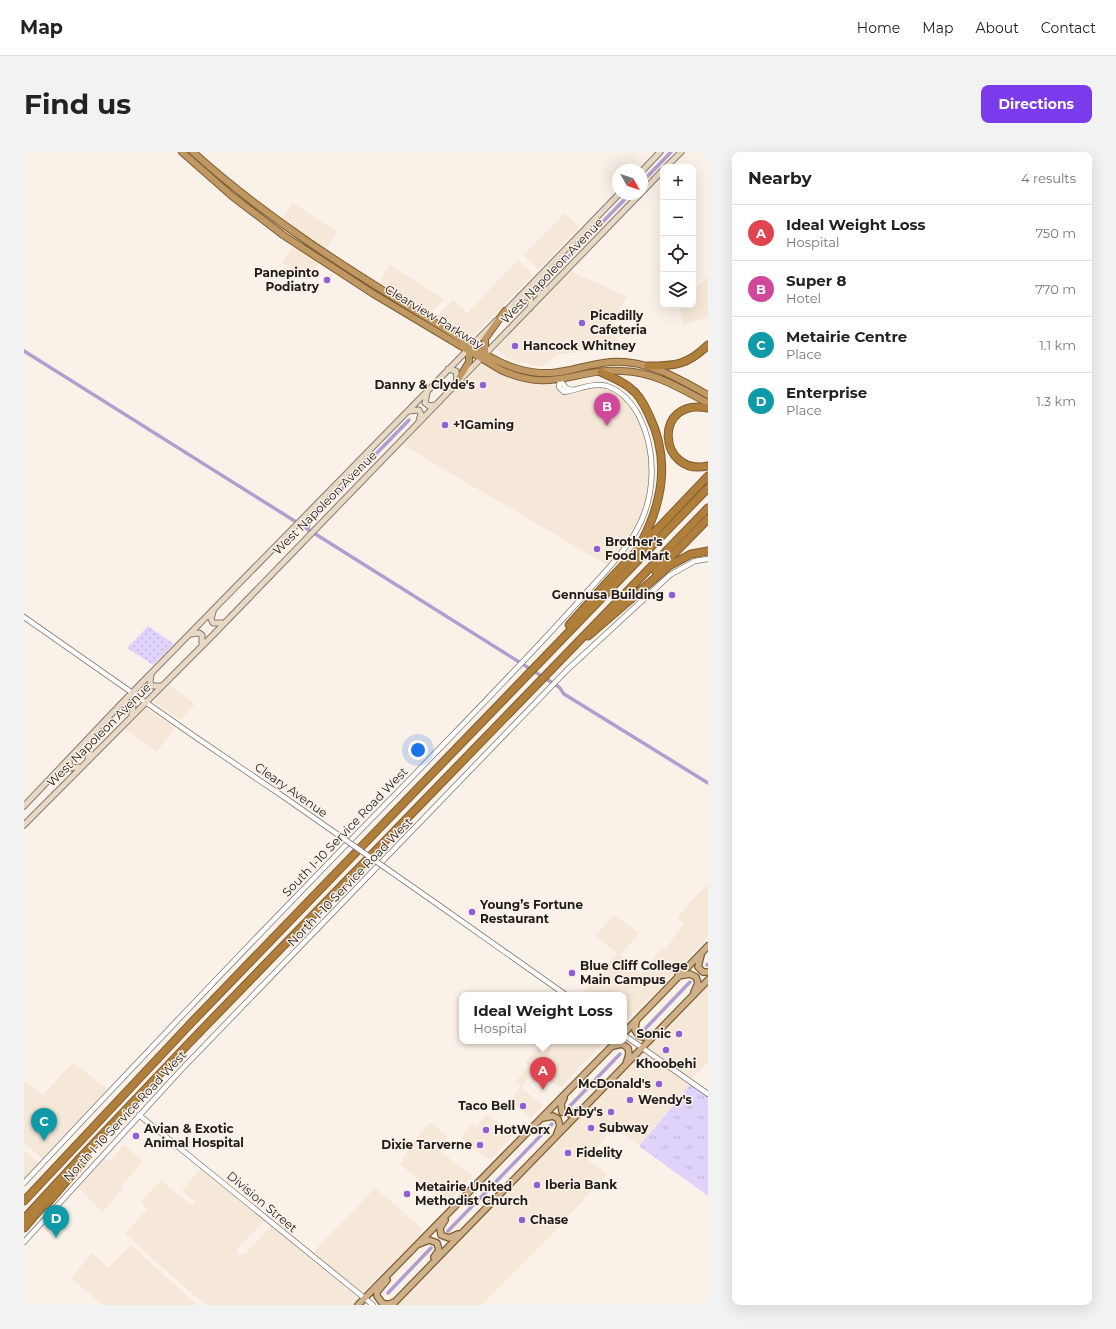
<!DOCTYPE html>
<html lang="en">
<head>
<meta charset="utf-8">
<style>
  :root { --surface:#fff; --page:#f2f2f2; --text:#222; --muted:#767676; --line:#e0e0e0; --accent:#7c3aed }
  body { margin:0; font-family:Montserrat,sans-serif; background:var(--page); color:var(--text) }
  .controls { position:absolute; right:12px; top:12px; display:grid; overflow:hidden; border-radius:8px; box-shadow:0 4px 16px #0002 }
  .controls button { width:36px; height:36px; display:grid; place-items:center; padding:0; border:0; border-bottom:1px solid var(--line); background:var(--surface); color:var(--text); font:20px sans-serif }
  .compass { position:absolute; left:588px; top:12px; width:36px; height:36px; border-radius:50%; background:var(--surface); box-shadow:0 4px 16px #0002; rotate:130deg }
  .you { position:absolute; left:394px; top:598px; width:14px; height:14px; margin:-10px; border:3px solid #fff; border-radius:50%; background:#1a73e8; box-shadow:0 0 0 6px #1a73e833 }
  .badge { display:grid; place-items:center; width:26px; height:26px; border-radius:50%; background:var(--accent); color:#fff; font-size:13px; font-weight:700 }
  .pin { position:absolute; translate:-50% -33px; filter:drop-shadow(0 1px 2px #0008) }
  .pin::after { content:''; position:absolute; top:21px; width:14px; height:12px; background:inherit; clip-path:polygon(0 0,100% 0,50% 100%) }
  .popup { position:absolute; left:435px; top:840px; width:168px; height:52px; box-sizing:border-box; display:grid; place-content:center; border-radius:8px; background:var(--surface); filter:drop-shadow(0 1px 3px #0005); font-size:13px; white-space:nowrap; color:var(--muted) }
  .popup b { font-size:15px; color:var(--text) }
  .popup::after { content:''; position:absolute; left:50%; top:100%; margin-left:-8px; border:8px solid transparent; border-top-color:var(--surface) }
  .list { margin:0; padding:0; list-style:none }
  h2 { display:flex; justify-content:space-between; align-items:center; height:52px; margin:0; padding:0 16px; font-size:17px }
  h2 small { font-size:13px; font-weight:400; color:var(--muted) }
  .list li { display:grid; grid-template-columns:26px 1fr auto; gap:12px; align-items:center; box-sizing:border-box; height:56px; padding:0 16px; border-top:1px solid var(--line) }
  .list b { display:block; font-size:15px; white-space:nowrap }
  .list p { margin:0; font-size:13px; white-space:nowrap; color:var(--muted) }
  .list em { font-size:13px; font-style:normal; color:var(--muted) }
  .icon { flex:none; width:22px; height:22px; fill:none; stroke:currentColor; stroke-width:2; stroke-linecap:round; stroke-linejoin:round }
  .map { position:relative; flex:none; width:684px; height:1153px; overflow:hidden; border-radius:8px }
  header { display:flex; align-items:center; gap:24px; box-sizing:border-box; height:56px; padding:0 20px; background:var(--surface); border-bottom:1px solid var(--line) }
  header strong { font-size:19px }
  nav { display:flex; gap:22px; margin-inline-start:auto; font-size:14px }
  .intro { display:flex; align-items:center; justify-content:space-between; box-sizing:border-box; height:96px; padding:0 24px }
  h1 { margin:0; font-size:28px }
  .button { padding:10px 18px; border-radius:8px; background:var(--accent); color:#fff; font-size:14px; font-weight:700 }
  main { display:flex; gap:24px; padding:0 24px }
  aside { flex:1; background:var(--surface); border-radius:8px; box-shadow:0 4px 16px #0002 }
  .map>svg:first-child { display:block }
</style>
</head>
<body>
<header>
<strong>Map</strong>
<nav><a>Home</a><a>Map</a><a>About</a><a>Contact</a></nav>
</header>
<div class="intro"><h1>Find us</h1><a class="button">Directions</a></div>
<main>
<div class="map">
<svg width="684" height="1153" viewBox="0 0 684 1153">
  <defs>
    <pattern id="grass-dots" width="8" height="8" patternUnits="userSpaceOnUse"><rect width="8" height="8" fill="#e0d3fb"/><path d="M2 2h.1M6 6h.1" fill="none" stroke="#c0b5d7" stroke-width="1.8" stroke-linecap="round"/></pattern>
    <pattern id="park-tufts" width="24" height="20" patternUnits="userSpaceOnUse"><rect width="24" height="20" fill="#e0d3fb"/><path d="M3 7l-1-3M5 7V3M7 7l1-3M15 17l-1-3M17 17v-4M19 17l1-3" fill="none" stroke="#c0b5d7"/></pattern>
  </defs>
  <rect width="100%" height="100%" fill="#faf1e8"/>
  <path fill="#f6e8d8" d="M269,51l44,29 -11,17 -45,-29z
    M541,61l14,14 -40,43 -16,-15z
    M269,94l26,16 -11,18 -26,-17z
    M494,108l15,15 -61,62h-5l-32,-19 18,-18 14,13z
    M366,113l54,34 -15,15 -50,-31z
    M546,118l30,15 -78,78 -16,-5 -9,-9 1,-3z
    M684,124v42l-25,7 -3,-20h13v-13z
    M577,133l26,11 -13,26 4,21 -31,9 -22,1 -9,3 -14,11 -19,-4z
    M457,209l41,20 33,4 5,6 30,-4 18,1 13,7 11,12 11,22 8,33 -3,34 -12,31 -12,19 -17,19 -206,-121z
    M145,533l26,19 -15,16 -26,-18z
    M122,556l29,19 -18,25 -32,-23z
    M684,732v53l-46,49 -20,-14 20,-24 3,2 19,-27 -7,-5 9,-11z
    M590,763l25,18 -19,22 41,33 -37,33v-26h-44l37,-42 -22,-17z
    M684,834v77l-16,15v5l-53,62 -26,-18 -25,33 19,14 -57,62 -68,69h-84z
    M509,889h72l-45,47 -26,-19 -13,19 22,17 -12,13 -21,-16 11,-16 -5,-4 12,-17 -3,-2 14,-18z
    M49,910l34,27v3l-63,66h-3l-17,-15v-63l19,15z
    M462,962l28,21 -24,25 -29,-22 11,-14 4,3z
    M406,970l18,15 -10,13 35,26 -26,28 -47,-40 14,-23z
    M100,993l19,16 -21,24 2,2 -21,25 -27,-26 26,-29 7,5z
    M2,999l13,12 -15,17v-26z
    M178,1015l63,53 -28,29 2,6 6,-1 26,-28 85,71 1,3 -4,5h-148l-80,-71 22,-25 -6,-7 20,-22 31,26 3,-4 -13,-12z
    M351,1036l48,41 -4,5 1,1 -55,55 -5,2 -48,-39z
    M107,1093l66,60h-95l-31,-27 21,-25 17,15z"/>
  <path fill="url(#grass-dots)" d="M124,474l26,18 -21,21 -26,-17z"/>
  <path fill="url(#park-tufts)" d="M668,931l16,11v102l-69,-50z"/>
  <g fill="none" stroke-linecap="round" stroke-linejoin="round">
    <path stroke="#af9ed0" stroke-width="3.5" d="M618,30l29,-30
      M518,132l88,-90
      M0,199l535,336 5,7 144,89
      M284,378l1,-7 100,-103
      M683,813l1,-1
      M620,878l46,-48
      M546,954l50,-52
      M424,1079l104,-107
      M364,1141l43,-45"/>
    <defs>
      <path id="tertiary" d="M536,228l6,8 6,2
        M0,465l170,119 90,61
        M416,754l126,89
        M600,883l84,59
        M115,963l234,190
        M0,1031c129,-138 259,-274 391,-409 55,-57 111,-114 164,-173 19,-22 41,-43 56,-68 21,-35 22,-81 4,-117 -7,-13 -17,-25 -32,-30 -14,-4 -29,4 -43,6l-5,-5 1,-7
        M0,1090l156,-171 388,-402 102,-94 25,-14 13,-2"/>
      <path id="secondary" d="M642,15l15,-15
        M618,19l18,-19
        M618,40l21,-22
        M510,130v10l6,2 5,-2
        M496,144l10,2 1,5 -1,5
        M479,162l116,-120
        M424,217l8,2 1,11
        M403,241l-2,10 4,3 6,-1
        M385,259l10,-1 2,4 -2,7
        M189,460l-2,7 2,4h10
        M167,482l8,-1 3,2v10
        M127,523l-1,6 1,5h10
        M96,553l9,-2 4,2 -1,10
        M54,599h9l2,3 -1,5
        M45,608l1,8 9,-1
        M0,654l96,-101 376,-384
        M0,673l191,-192 425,-439"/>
      <path id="primary" d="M677,803l-3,12 5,5h5
        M654,824l12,-2 6,3 2,6 -4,9
        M612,870l-1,8 4,6 9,2 5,-4
        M600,881l84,-87
        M589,894l9,-2 6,4 1,6 -3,10
        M540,946l-3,6 1,8 8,2 9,-3
        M519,966l10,-2 5,3 2,7 -3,7
        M421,1068l-5,8 1,7 8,3 9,-4
        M395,1092l10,-4 8,3 2,7 -5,7
        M363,1128l-10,12v4l6,8h7l4,-2
        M334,1153l259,-264
        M368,1153l316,-325"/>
      <path id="trunk" d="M158,0l50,44 51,39 89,58 129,77c52,24 73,-2 122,1 32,1 58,18 85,32
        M169,0c74,67 156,118 241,170 24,14 58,40 84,47 40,11 55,-3 92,-7 37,-3 67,16 98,33
        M461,203v-16l20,-28
        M432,231l13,-21v-14"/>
      <path id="motorway" d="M624,214c28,0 39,-1 60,-21
        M577,220c9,5 20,8 29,16 9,6 15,18 19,27 21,43 14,86 -7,126
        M684,256c-56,-11 -50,69 0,58
        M632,420l52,-53
        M545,473l43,-48 96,-101
        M564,484l81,-70 22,-12 17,-3
        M0,1049l169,-180 515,-533
        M22,1053l40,-47
        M0,1067l56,-61 111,-117 517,-533
        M0,1076l24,-28"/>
    </defs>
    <use href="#tertiary" stroke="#827b72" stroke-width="6"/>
    <use href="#secondary" stroke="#827b72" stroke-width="7"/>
    <use href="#primary" stroke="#7e5c30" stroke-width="8"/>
    <use href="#trunk" stroke="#7e5c30" stroke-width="8"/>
    <use href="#motorway" stroke="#7e5c30" stroke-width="9"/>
    <use href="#tertiary" stroke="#fff" stroke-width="4.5"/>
    <use href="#secondary" stroke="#e8d9c4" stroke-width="5"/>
    <use href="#primary" stroke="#d0b28a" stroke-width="5.5"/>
    <use href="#trunk" stroke="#c09863" stroke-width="6"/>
    <use href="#motorway" stroke="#b17f3c" stroke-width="7"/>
    <defs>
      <path id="tertiary-bridge" d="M260,645l156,109"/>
    </defs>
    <use href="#tertiary-bridge" stroke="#827b72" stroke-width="6" stroke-linecap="butt"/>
    <use href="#tertiary-bridge" stroke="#fff" stroke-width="4.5"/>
  </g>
  <g fill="#905ed7" stroke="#faf1e8" stroke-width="1.5">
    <circle cx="303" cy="128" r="4"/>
    <circle cx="558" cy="171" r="4"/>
    <circle cx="491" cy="194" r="4"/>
    <circle cx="459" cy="233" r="4"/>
    <circle cx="421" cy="273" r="4"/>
    <circle cx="573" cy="397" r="4"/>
    <circle cx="648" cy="443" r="4"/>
    <circle cx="448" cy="760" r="4"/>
    <circle cx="548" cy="821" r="4"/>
    <circle cx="655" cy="882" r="4"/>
    <circle cx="642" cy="898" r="4"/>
    <circle cx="635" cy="932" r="4"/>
    <circle cx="606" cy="948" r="4"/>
    <circle cx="499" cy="954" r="4"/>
    <circle cx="587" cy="960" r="4"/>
    <circle cx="567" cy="976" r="4"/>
    <circle cx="462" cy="978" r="4"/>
    <circle cx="112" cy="984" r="4"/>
    <circle cx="456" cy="993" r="4"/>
    <circle cx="544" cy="1001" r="4"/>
    <circle cx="513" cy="1033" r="4"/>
    <circle cx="383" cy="1042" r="4"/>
    <circle cx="498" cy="1068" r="4"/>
  </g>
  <g text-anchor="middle" stroke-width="3" stroke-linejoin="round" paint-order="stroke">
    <g font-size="12" fill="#1f1c19" stroke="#faf1e8">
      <text transform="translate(528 119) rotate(-46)" y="4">West Napoleon Avenue</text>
      <text transform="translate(410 165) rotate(31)" y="4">Clearview Parkway</text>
      <text transform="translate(301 351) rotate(-45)" y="4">West Napoleon Avenue</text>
      <text transform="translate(75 583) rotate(-45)" y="4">West Napoleon Avenue</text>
      <text transform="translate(267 638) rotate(35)" y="4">Cleary Avenue</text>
      <text transform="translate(321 680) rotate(-46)" y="4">South I-10 Service Road West</text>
      <text transform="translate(326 730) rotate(-46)" y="4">North I-10 Service Road West</text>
      <text transform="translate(101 964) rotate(-47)" y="4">North I-10 Service Road West</text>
      <text transform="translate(238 1050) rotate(40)" y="4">Division Street</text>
    </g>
    <g font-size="12" font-weight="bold" fill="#1f1c19" stroke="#faf1e8" text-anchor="start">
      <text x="295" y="125" text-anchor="end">Panepinto<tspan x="295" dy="14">Podiatry</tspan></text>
      <text x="566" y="168">Picadilly<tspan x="566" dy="14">Cafeteria</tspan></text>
      <text x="499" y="198">Hancock Whitney</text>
      <text x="451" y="237" text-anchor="end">Danny &amp; Clyde's</text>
      <text x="429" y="277">+1Gaming</text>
      <text x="581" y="394">Brother's<tspan x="581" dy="14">Food Mart</tspan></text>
      <text x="640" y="447" text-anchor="end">Gennusa Building</text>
      <text x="456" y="757">Young’s Fortune<tspan x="456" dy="14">Restaurant</tspan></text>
      <text x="556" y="818">Blue Cliff College<tspan x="556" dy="14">Main Campus</tspan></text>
      <text x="647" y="886" text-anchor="end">Sonic</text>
      <text x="642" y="916" text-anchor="middle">Khoobehi</text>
      <text x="627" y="936" text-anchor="end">McDonald's</text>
      <text x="614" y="952">Wendy's</text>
      <text x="491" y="958" text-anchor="end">Taco Bell</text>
      <text x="579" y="964" text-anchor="end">Arby's</text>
      <text x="575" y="980">Subway</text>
      <text x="120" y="981">Avian &amp; Exotic<tspan x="120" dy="14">Animal Hospital</tspan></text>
      <text x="470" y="982">HotWorx</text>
      <text x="448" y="997" text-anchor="end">Dixie Tarverne</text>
      <text x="552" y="1005">Fidelity</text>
      <text x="521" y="1037">Iberia Bank</text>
      <text x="391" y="1039">Metairie United<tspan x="391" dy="14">Methodist Church</tspan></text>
      <text x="506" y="1072">Chase</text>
    </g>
  </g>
</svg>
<div class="controls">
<button>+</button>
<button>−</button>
<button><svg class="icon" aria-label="locate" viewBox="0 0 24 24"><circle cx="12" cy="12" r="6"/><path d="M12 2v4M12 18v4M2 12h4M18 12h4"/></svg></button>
<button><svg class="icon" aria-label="layers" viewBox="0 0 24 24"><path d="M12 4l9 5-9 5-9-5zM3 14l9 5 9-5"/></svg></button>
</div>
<svg class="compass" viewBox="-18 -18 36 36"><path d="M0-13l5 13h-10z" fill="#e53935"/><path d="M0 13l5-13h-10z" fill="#767676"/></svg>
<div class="you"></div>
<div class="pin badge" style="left:519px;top:938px;background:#e0444e">A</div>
<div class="popup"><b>Ideal Weight Loss</b>Hospital</div>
<div class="pin badge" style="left:583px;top:274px;background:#d1479c">B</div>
<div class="pin badge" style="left:20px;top:989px;background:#0f9aa8">C</div>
<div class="pin badge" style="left:32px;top:1086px;background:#0f9aa8">D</div>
</div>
<aside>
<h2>Nearby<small>4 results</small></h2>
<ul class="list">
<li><span class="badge" style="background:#e0444e">A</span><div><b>Ideal Weight Loss</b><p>Hospital</p></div><em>750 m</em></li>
<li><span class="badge" style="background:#d1479c">B</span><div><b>Super 8</b><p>Hotel</p></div><em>770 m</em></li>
<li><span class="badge" style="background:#0f9aa8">C</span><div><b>Metairie Centre</b><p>Place</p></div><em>1.1 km</em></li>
<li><span class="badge" style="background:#0f9aa8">D</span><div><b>Enterprise</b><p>Place</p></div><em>1.3 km</em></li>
</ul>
</aside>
</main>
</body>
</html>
